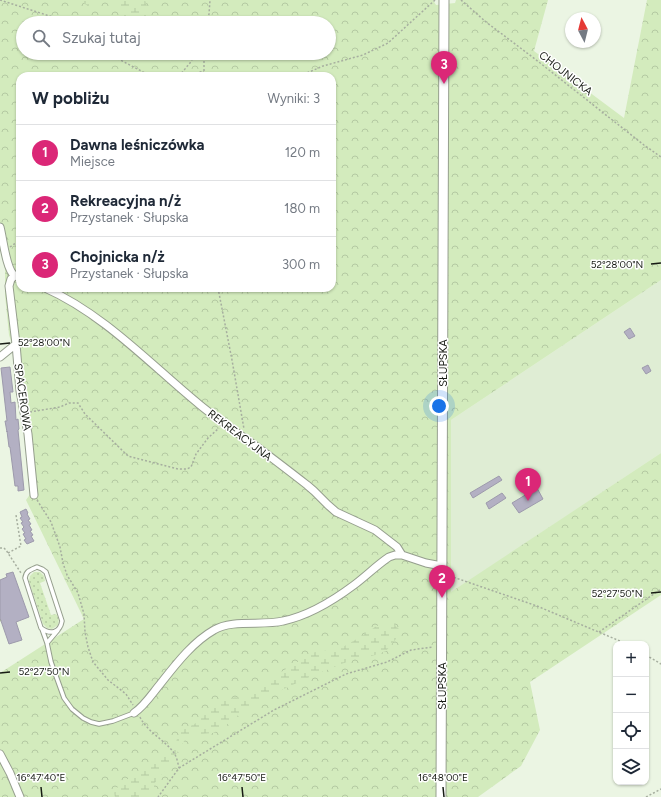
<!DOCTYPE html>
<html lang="pl">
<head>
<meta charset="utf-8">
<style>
  :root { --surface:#fff; --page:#f2f2f3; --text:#1f2937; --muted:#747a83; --line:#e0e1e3; --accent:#db2777 }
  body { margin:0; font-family:Figtree,sans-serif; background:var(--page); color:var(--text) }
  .controls { position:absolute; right:12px; bottom:12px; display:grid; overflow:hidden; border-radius:8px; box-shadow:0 1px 3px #0004 }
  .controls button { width:36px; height:36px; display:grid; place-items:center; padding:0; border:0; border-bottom:1px solid var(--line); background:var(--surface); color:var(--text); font:20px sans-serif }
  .compass { position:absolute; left:565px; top:12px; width:36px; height:36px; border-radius:50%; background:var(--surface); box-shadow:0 1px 3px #0004; rotate:353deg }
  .you { position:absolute; left:439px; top:406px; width:14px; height:14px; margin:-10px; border:3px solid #fff; border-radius:50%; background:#1a73e8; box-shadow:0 0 0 6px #1a73e833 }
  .badge { display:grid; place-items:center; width:26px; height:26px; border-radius:50%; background:var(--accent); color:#fff; font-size:13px; font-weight:700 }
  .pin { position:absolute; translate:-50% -33px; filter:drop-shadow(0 1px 2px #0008) }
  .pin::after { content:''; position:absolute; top:21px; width:14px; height:12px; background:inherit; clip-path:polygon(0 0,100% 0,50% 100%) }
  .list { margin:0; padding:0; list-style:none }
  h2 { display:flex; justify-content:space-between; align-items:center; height:52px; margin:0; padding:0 16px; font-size:17px }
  h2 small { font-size:13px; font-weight:400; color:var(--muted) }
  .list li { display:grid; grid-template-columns:26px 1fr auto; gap:12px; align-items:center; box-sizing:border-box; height:56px; padding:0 16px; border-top:1px solid var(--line) }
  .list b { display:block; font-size:15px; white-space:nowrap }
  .list p { margin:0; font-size:13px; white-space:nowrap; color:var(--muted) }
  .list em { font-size:13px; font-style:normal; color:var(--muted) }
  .icon { flex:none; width:22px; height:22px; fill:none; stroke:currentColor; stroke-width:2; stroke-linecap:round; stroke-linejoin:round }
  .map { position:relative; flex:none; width:661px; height:797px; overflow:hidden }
  .search { position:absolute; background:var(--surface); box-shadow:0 1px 3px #0004; left:16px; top:16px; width:320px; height:44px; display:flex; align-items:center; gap:10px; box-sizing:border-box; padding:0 14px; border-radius:22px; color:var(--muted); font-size:15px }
  .panel { position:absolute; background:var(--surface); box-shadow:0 1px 3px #0004; left:16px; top:72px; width:320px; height:220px; border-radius:12px }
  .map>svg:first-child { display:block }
</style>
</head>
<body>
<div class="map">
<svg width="661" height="797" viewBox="0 0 661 797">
  <defs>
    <pattern id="grass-dots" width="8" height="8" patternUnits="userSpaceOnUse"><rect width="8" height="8" fill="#d3ebbd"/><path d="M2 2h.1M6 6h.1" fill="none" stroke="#b4c9a2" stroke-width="1.8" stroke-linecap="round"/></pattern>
    <pattern id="forest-crowns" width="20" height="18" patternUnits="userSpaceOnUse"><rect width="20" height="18" fill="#d3ebbd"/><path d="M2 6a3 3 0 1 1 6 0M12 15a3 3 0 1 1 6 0" fill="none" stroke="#b4c9a2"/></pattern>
    <pattern id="wetland-marsh" width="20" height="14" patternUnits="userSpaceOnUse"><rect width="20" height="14" fill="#d3ebbd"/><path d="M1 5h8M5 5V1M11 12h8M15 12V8" fill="none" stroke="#b4c9a2"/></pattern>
  </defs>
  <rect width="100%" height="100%" fill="#ebf5e3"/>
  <path fill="#dfedd4" d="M661,280v173l-210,140v-173z"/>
  <path fill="url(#grass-dots)" d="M34,572h6l4,4 1,5 -5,2 11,32 5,-1c3,3 3,7 2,11l-6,4 -5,-1 -4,-4 -14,-43 1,-5z"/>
  <path fill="url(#forest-crowns)" fill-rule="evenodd" d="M0,0h433l3,5 19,-2 1,-3h92l-14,51 90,67 23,-118h14v280l-210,140v172l210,-139v142l-131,87 10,48 -19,36 -43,31h-478v-124l84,-54 -58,-119 5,-7 -17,-143 -5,-15 -4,-40v-27l-5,-19zM23,23h306v30h-306zM20,76h312v212h-312z"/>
  <path fill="url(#wetland-marsh)" d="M82,0h21c-5,10 -16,9 -21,0z
    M113,0h32c3,8 5,15 0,23h-19l-11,-20z
    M385,622l9,2 5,5 -3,10 -10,12 -14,5 -18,3 -40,16 -41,19 -31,18 -18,15 -11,6 -10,1 -17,4 -17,28 -10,11 -5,7v6l-5,7h-34l-1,-4 5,-8 6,-5 11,-4 17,-13 14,-9 7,-6 3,-9 4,-8 15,-8 16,-15 16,-10 16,-1 21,-15 47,-29 11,-3 11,2 28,-16 13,-9z"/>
  <path fill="#b3b0c3" stroke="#9d9aac" d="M630,328l5,8 -6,3 -5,-7z
    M648,365l3,6 -5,3 -4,-6z
    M10,367l3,25h-3l1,11 4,-1 1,18 2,-1 1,10 -1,1 6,60 -6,1v-5h-3l-5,-39h-1l-2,-16v1l-2,-11h2l-6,-53z
    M499,476l3,4 -29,18 -3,-5z
    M537,488l6,11 -24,14 -7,-10z
    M502,493l4,5 -17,11 -3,-6z
    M26,509l2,4 -1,1 3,5 -2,1 3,4 -2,1 3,5 -2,1 3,4 -2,1 3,5 -7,3 -3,-4 2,-1 -3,-5 2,-1 -3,-4 2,-2 -3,-4 2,-1 -3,-4 2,-1 -2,-5z
    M13,572l16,45 -13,5 6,18 -13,4 -9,-26v-38l7,-3 -1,-3z"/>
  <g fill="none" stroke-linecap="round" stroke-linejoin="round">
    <defs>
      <path id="lane" d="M37,567l5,2 4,3 16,49c-2,12 -12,14 -21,7l-16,-50c1,-7 5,-8 12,-11z
        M42,629l5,14 4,19 13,36 8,11 11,9 8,4 8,2 14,-3 21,-8
        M47,643l11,-13"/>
      <path id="street" d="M0,227c3,11 6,42 14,48 2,1 4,2 6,2
        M15,276l-4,3 -2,7 7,58 4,47 8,43 6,61
        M45,288c59,26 106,77 155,117 17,14 35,26 53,39 18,13 36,27 54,41l7,6 14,14 8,7 39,18 22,17 5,8 24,8 16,3
        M0,357l16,-13
        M134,713c9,-6 16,-16 23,-25 16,-20 34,-45 57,-58 18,-11 49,-4 69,-9 24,-5 51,-21 71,-36 12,-9 23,-20 35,-28l6,-2h7
        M0,754l10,19 10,24"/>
      <path id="secondary" d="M441,797l3,-797"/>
    </defs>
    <use href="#lane" stroke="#969f8e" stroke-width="5.5"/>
    <use href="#street" stroke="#969f8e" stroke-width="9"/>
    <use href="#secondary" stroke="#969f8e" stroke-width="11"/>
    <path stroke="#a6ae9f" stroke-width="1.5" stroke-dasharray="2 2" stroke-linecap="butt" d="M0,0l62,20 4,3
      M461,0l25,22 49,37 109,86 17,12
      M207,23l2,-9 1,-14
      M107,53l38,20 9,3
      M204,53v18l2,5
      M179,76l11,-13 6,-10
      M184,76l20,-5
      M300,76l23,-10 40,-11 25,-12 47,-43
      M10,247l10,-7
      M218,288l14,72 12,69
      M30,412l30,-5 9,-4h9l7,11 43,42 50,13h9l4,-2 5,-13 12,-16 11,-10
      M37,500l14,22 9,25 3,16 4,12 11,18 6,21 1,18 3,15 5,15 15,18 18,14 7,11
      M0,548h4l2,2 15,23
      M8,553l13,-7 -5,-31
      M450,576l87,30 90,38
      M0,621l1,-1
      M599,632l62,-43
      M646,655l15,9
      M140,717c7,15 25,23 34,36 3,4 4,11 5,15l-21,29
      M179,768l95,-58 72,-36 41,-12 24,-12 22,-3
      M646,797l15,-8"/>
    <use href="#lane" stroke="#fff" stroke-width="3.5"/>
    <use href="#street" stroke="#fff" stroke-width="7"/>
    <use href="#secondary" stroke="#fff" stroke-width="9"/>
  </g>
  <path fill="none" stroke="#181c15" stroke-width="1.5" d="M651,264l10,-1M0,344l10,-1M651,593l10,-1M0,673l10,-1M41,787l1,10M242,787l1,10M443,787l1,10"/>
  <g text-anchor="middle" stroke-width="3" stroke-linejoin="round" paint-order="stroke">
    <g font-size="11" fill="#181c15" stroke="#fff">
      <text transform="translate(566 73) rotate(38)" y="4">CHOJNICKA</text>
      <text transform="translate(443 363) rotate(-90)" y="4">SŁUPSKA</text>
      <text transform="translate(23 397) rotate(82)" y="4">SPACEROWA</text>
      <text transform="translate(240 435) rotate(37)" y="4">REKREACYJNA</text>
      <text transform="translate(442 686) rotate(-90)" y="4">SŁUPSKA</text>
    </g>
  </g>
  <g font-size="10" text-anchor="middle" fill="#181c15" stroke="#fff" stroke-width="3" stroke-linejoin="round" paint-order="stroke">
    <text x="617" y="268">52°28'00"N</text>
    <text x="44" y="346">52°28'00"N</text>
    <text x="617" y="597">52°27'50"N</text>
    <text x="44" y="675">52°27'50"N</text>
    <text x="41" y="781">16°47'40"E</text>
    <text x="242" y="781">16°47'50"E</text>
    <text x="443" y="781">16°48'00"E</text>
  </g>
</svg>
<div class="controls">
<button>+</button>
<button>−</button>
<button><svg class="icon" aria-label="locate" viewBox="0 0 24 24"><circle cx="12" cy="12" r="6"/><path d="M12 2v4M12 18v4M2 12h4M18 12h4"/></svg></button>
<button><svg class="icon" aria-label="layers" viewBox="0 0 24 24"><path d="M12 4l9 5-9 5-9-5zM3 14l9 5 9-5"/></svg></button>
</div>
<svg class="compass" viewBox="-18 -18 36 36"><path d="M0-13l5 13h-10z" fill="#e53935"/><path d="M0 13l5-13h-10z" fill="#747a83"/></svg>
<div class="you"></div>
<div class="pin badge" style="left:528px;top:501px">1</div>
<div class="pin badge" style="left:442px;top:598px">2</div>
<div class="pin badge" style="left:444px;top:84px">3</div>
<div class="search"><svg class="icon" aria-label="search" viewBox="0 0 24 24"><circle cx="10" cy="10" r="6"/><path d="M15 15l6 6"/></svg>Szukaj tutaj</div>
<section class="panel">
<h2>W pobliżu<small>Wyniki: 3</small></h2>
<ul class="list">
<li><span class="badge">1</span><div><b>Dawna leśniczówka</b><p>Miejsce</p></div><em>120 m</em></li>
<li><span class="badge">2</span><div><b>Rekreacyjna n/ż</b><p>Przystanek · Słupska</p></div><em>180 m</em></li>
<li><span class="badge">3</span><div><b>Chojnicka n/ż</b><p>Przystanek · Słupska</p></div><em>300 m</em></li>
</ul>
</section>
</div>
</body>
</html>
